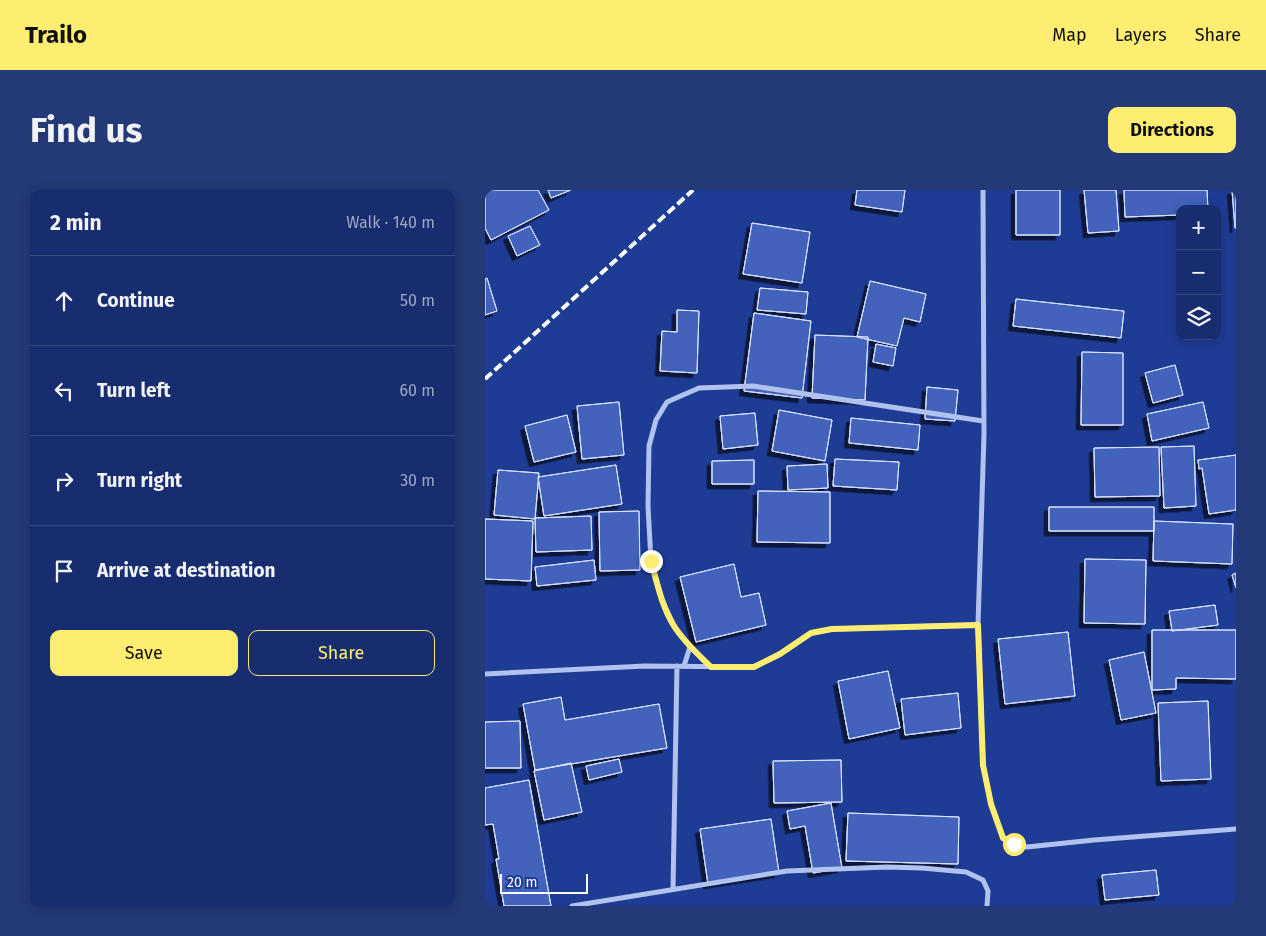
<!DOCTYPE html>
<html lang="en">
<head>
<meta charset="utf-8">
<style>
  :root { --surface:#172d70; --page:#243978; --text:#f1f3f6; --muted:#9ea8c3; --line:#364983; --accent:#fdee72 }
  body { margin:0; font-family:"Fira Sans",sans-serif; background:var(--page); color:var(--text) }
  .controls { position:absolute; right:15px; top:15px; display:grid; overflow:hidden; border-radius:10px; box-shadow:0 2px 12px #0003 }
  .controls button { width:45px; height:45px; display:grid; place-items:center; padding:0; border:0; border-bottom:1px solid var(--line); background:var(--surface); color:var(--text); font:25px sans-serif }
  .scale { position:absolute; left:15px; bottom:12px; width:88px; box-sizing:border-box; padding-left:5px; border:2px solid #fff; border-top:0; font-size:14px; line-height:18px; white-space:nowrap; color:#fff; -webkit-text-stroke:4px #1f3c95; paint-order:stroke }
  .stop { position:absolute; width:15px; height:15px; margin:-11px; border:4px solid #fdee72; border-radius:50%; background:#fff }
  .stop.end { background:#fdee72; border-color:#fff; box-shadow:0 1px 5px #0008 }
  .list { margin:0; padding:0; list-style:none }
  h2 { display:flex; justify-content:space-between; align-items:center; height:65px; margin:0; padding:0 20px; font-size:21px }
  h2 small { font-size:16px; font-weight:400; color:var(--muted) }
  .list li { display:grid; grid-template-columns:32px 1fr auto; gap:15px; align-items:center; box-sizing:border-box; height:90px; padding:0 20px; border-top:1px solid var(--line) }
  .list b { display:block; font-size:19px; white-space:nowrap }
  .list em { font-size:16px; font-style:normal; color:var(--muted) }
  .actions { display:flex; gap:10px; padding:15px 20px }
  .actions a { flex:1; padding:11px 0; border:1px solid var(--accent); border-radius:10px; text-align:center; font-size:18px; color:var(--accent) }
  .actions .main { background:var(--accent); color:#111 }
  .icon { flex:none; width:28px; height:28px; fill:none; stroke:currentColor; stroke-width:2; stroke-linecap:round; stroke-linejoin:round }
  .map { position:relative; flex:none; width:751px; height:716px; overflow:hidden; border-radius:10px }
  header { display:flex; align-items:center; gap:30px; box-sizing:border-box; height:70px; padding:0 25px; background:var(--accent); color:#111 }
  header strong { font-size:24px }
  nav { display:flex; gap:28px; margin-inline-start:auto; font-size:18px }
  .intro { display:flex; align-items:center; justify-content:space-between; box-sizing:border-box; height:120px; padding:0 30px }
  h1 { margin:0; font-size:35px }
  .button { padding:12px 22px; border-radius:10px; background:var(--accent); color:#111; font-size:18px; font-weight:700 }
  main { display:flex; gap:30px; padding:0 30px }
  aside { flex:1; background:var(--surface); border-radius:10px; box-shadow:0 2px 12px #0003 }
  .map>svg:first-child { display:block }
</style>
</head>
<body>
<header>
<strong>Trailo</strong>
<nav><a>Map</a><a>Layers</a><a>Share</a></nav>
</header>
<div class="intro"><h1>Find us</h1><a class="button">Directions</a></div>
<main>
<aside>
<h2>2 min<small>Walk · 140 m</small></h2>
<ul class="list">
<li><svg class="icon" aria-label="ahead" viewBox="0 0 24 24"><path d="M12 20V5M6 11l6-6 6 6"/></svg><div><b>Continue</b></div><em>50 m</em></li>
<li><svg class="icon" aria-label="left" viewBox="0 0 24 24"><path d="M17 20v-9H6M10 6l-5 5 5 5"/></svg><div><b>Turn left</b></div><em>60 m</em></li>
<li><svg class="icon" aria-label="right" viewBox="0 0 24 24"><path d="M7 20v-9h11M14 6l5 5-5 5"/></svg><div><b>Turn right</b></div><em>30 m</em></li>
<li><svg class="icon" aria-label="arrive" viewBox="0 0 24 24"><path d="M6 21V4h12l-3 4 3 4H6"/></svg><div><b>Arrive at destination</b></div></li>
</ul>
<div class="actions"><a class="main">Save</a><a>Share</a></div>
</aside>
<div class="map">
<svg width="751" height="716" viewBox="0 0 751 716">
  <defs>
    <filter id="shadow"><feDropShadow dx="-4.5" dy="4.5" stdDeviation="0" flood-color="#0009"/></filter>
  </defs>
  <rect width="100%" height="100%" fill="#1f3c95"/>
  <path fill="#4362bb" stroke="#d8e1fa" filter="url(#shadow)" d="M0,0h53l11,20 -58,30 -6,-12z
    M0,0h53l11,20 -58,30 -6,-12z
    M63,0h23l-20,8z
    M63,0h23l-20,8z
    M372,0h48l-3,22 -47,-7z
    M372,0h48l-3,22 -47,-7z
    M531,0h44v45h-44z
    M531,0h44v45h-44z
    M599,0h32l3,41 -31,2z
    M599,0h32l3,41 -31,2z
    M639,0h83l1,19h-28v6l-55,2z
    M639,0h83l1,19h-28v6l-55,2z
    M747,0h4v38h-1z
    M747,0h4v38h-1z
    M267,33l58,9 -8,51 -59,-9z
    M267,33l58,9 -8,51 -59,-9z
    M45,36l10,19 -23,11 -9,-20z
    M45,36l10,19 -23,11 -9,-20z
    M2,88l10,33 -12,4v-36z
    M2,88l10,33 -12,4v-36z
    M385,91l56,13 -6,28 -16,-4 -7,28 -40,-9z
    M385,91l56,13 -6,28 -16,-4 -7,28 -40,-9z
    M275,98l48,4 -2,22 -49,-4z
    M275,98l48,4 -2,22 -49,-4z
    M531,109l108,12 -3,27 -108,-12z
    M531,109l108,12 -3,27 -108,-12z
    M192,120l22,1 -2,62 -37,-2 2,-40 15,1z
    M192,120l22,1 -2,62 -37,-2 2,-40 15,1z
    M269,123l57,8 -9,77 -58,-7z
    M269,123l57,8 -9,77 -58,-7z
    M330,145l53,2 -3,63 -53,-2z
    M330,145l53,2 -3,63 -53,-2z
    M391,154l20,4 -3,18 -20,-4z
    M391,154l20,4 -3,18 -20,-4z
    M597,162l41,1v72h-42z
    M597,162l41,1v72h-42z
    M690,175l8,30 -30,8 -8,-30z
    M690,175l8,30 -30,8 -8,-30z
    M442,197l31,3 -3,31 -30,-2z
    M442,197l31,3 -3,31 -30,-2z
    M134,212l5,53 -42,4 -5,-53z
    M134,212l5,53 -42,4 -5,-53z
    M718,212l6,26 -57,13 -5,-27z
    M718,212l6,26 -57,13 -5,-27z
    M294,220l53,10 -7,41 -53,-10z
    M294,220l53,10 -7,41 -53,-10z
    M270,223l3,32 -35,4 -3,-33z
    M270,223l3,32 -35,4 -3,-33z
    M82,225l9,37 -42,10 -9,-36z
    M82,225l9,37 -42,10 -9,-36z
    M366,228l69,7 -2,25 -69,-7z
    M366,228l69,7 -2,25 -69,-7z
    M709,256l2,60 -32,2 -3,-61z
    M709,256l2,60 -32,2 -3,-61z
    M674,257l1,49 -65,1 -1,-49z
    M674,257l1,49 -65,1 -1,-49z
    M751,265v55l-27,4 -7,-46 -3,1 -1,-9z
    M751,265v55l-27,4 -7,-46 -3,1 -1,-9z
    M350,269l64,3 -2,28 -64,-4z
    M350,269l64,3 -2,28 -64,-4z
    M269,270v24h-42v-23z
    M269,270v24h-42v-23z
    M342,274l1,24 -40,2 -1,-24z
    M342,274l1,24 -40,2 -1,-24z
    M131,275l6,39 -78,12 -6,-39z
    M131,275l6,39 -78,12 -6,-39z
    M13,280l41,3 -4,46 -41,-4z
    M13,280l41,3 -4,46 -41,-4z
    M273,301l72,1v51l-73,-1z
    M273,301l72,1v51l-73,-1z
    M564,317h105v24h-105z
    M564,317h105v24h-105z
    M154,321l1,59 -40,1 -1,-59z
    M154,321l1,59 -40,1 -1,-59z
    M106,326l1,34 -56,2 -1,-34z
    M106,326l1,34 -56,2 -1,-34z
    M0,329l48,2 -2,60 -46,-2z
    M0,329l48,2 -2,60 -46,-2z
    M669,331l79,3 -1,40 -79,-3z
    M669,331l79,3 -1,40 -79,-3z
    M600,369l61,1 -1,64 -61,-1z
    M600,369l61,1 -1,64 -61,-1z
    M109,370l2,20 -59,6 -2,-19z
    M109,370l2,20 -59,6 -2,-19z
    M249,374l7,33 18,-4 7,32 -70,17 -16,-65z
    M249,374l7,33 18,-4 7,32 -70,17 -16,-65z
    M751,383v15l-4,-13z
    M751,383v15l-4,-13z
    M730,415l3,20 -46,6 -3,-20z
    M730,415l3,20 -46,6 -3,-20z
    M667,440h84v49l-60,-1v11l-24,1z
    M667,440h84v49l-60,-1v11l-24,1z
    M583,442l7,64 -70,8 -7,-65z
    M583,442l7,64 -70,8 -7,-65z
    M659,462l12,61 -35,7 -12,-60z
    M659,462l12,61 -35,7 -12,-60z
    M403,481l12,57 -51,11 -11,-58z
    M403,481l12,57 -51,11 -11,-58z
    M473,503l3,35 -56,7 -4,-36z
    M473,503l3,35 -56,7 -4,-36z
    M76,507l4,23 94,-16 8,44 -132,22 -12,-66z
    M76,507l4,23 94,-16 8,44 -132,22 -12,-66z
    M723,511l3,78 -50,2 -3,-78z
    M723,511l3,78 -50,2 -3,-78z
    M35,531l1,47h-36v-46z
    M35,531l1,47h-36v-46z
    M134,569l3,13 -33,8 -3,-14z
    M134,569l3,13 -33,8 -3,-14z
    M356,570l1,42 -68,1 -1,-42z
    M356,570l1,42 -68,1 -1,-42z
    M86,573l11,49 -38,8 -10,-49z
    M86,573l11,49 -38,8 -10,-49z
    M44,590l22,126h-47l-8,-47h3l-6,-35 -8,1v-37z
    M44,590l22,126h-47l-8,-47h3l-6,-35 -8,1v-37z
    M346,613l11,65 -29,5 -8,-47 -15,3 -3,-18z
    M346,613l11,65 -29,5 -8,-47 -15,3 -3,-18z
    M363,623l111,4 -1,47 -112,-3z
    M363,623l111,4 -1,47 -112,-3z
    M286,629l8,54 -71,11 -8,-55z
    M286,629l8,54 -71,11 -8,-55z
    M671,680l3,25 -54,5 -3,-25z
    M671,680l3,25 -54,5 -3,-25z"/>
  <g fill="none" stroke-linecap="round" stroke-linejoin="round">
    <path stroke="#b2c2ef" stroke-width="5" d="M498,0l1,245 -6,190 5,140 8,39 12,33 11,7 13,3 67,-7 142,-11
      M199,476l6,-19
      M226,477l-21,-20 -16,-21 -12,-26 -11,-39 -3,-55 1,-60 7,-26 11,-18 32,-14 54,-2 230,35
      M0,484l160,-8 109,1 26,-13 31,-21 21,-4 146,-4
      M188,699l4,-223
      M87,716l215,-35 100,-4 35,1 44,4 17,8 5,11 -1,15"/>
    <path stroke="#fff" stroke-width="4" stroke-dasharray="9 4" stroke-linecap="butt" d="M0,189l208,-189"/>
  </g>
  <g fill="none" stroke-linecap="round" stroke-linejoin="round">
    <path stroke="#fdee72" stroke-width="6" d="M166,371c6,22 11,46 23,65 10,16 24,28 37,41h43l26,-13 31,-21 21,-4 146,-4 5,140 8,39 12,34 11,6"/>
  </g>
</svg>
<div class="controls">
<button>+</button>
<button>−</button>
<button><svg class="icon" aria-label="layers" viewBox="0 0 24 24"><path d="M12 4l9 5-9 5-9-5zM3 14l9 5 9-5"/></svg></button>
</div>
<div class="scale">20 m</div>
<div class="stop" style="left:529px;top:654px"></div>
<div class="stop end" style="left:166px;top:371px"></div>
</div>
</main>
</body>
</html>
